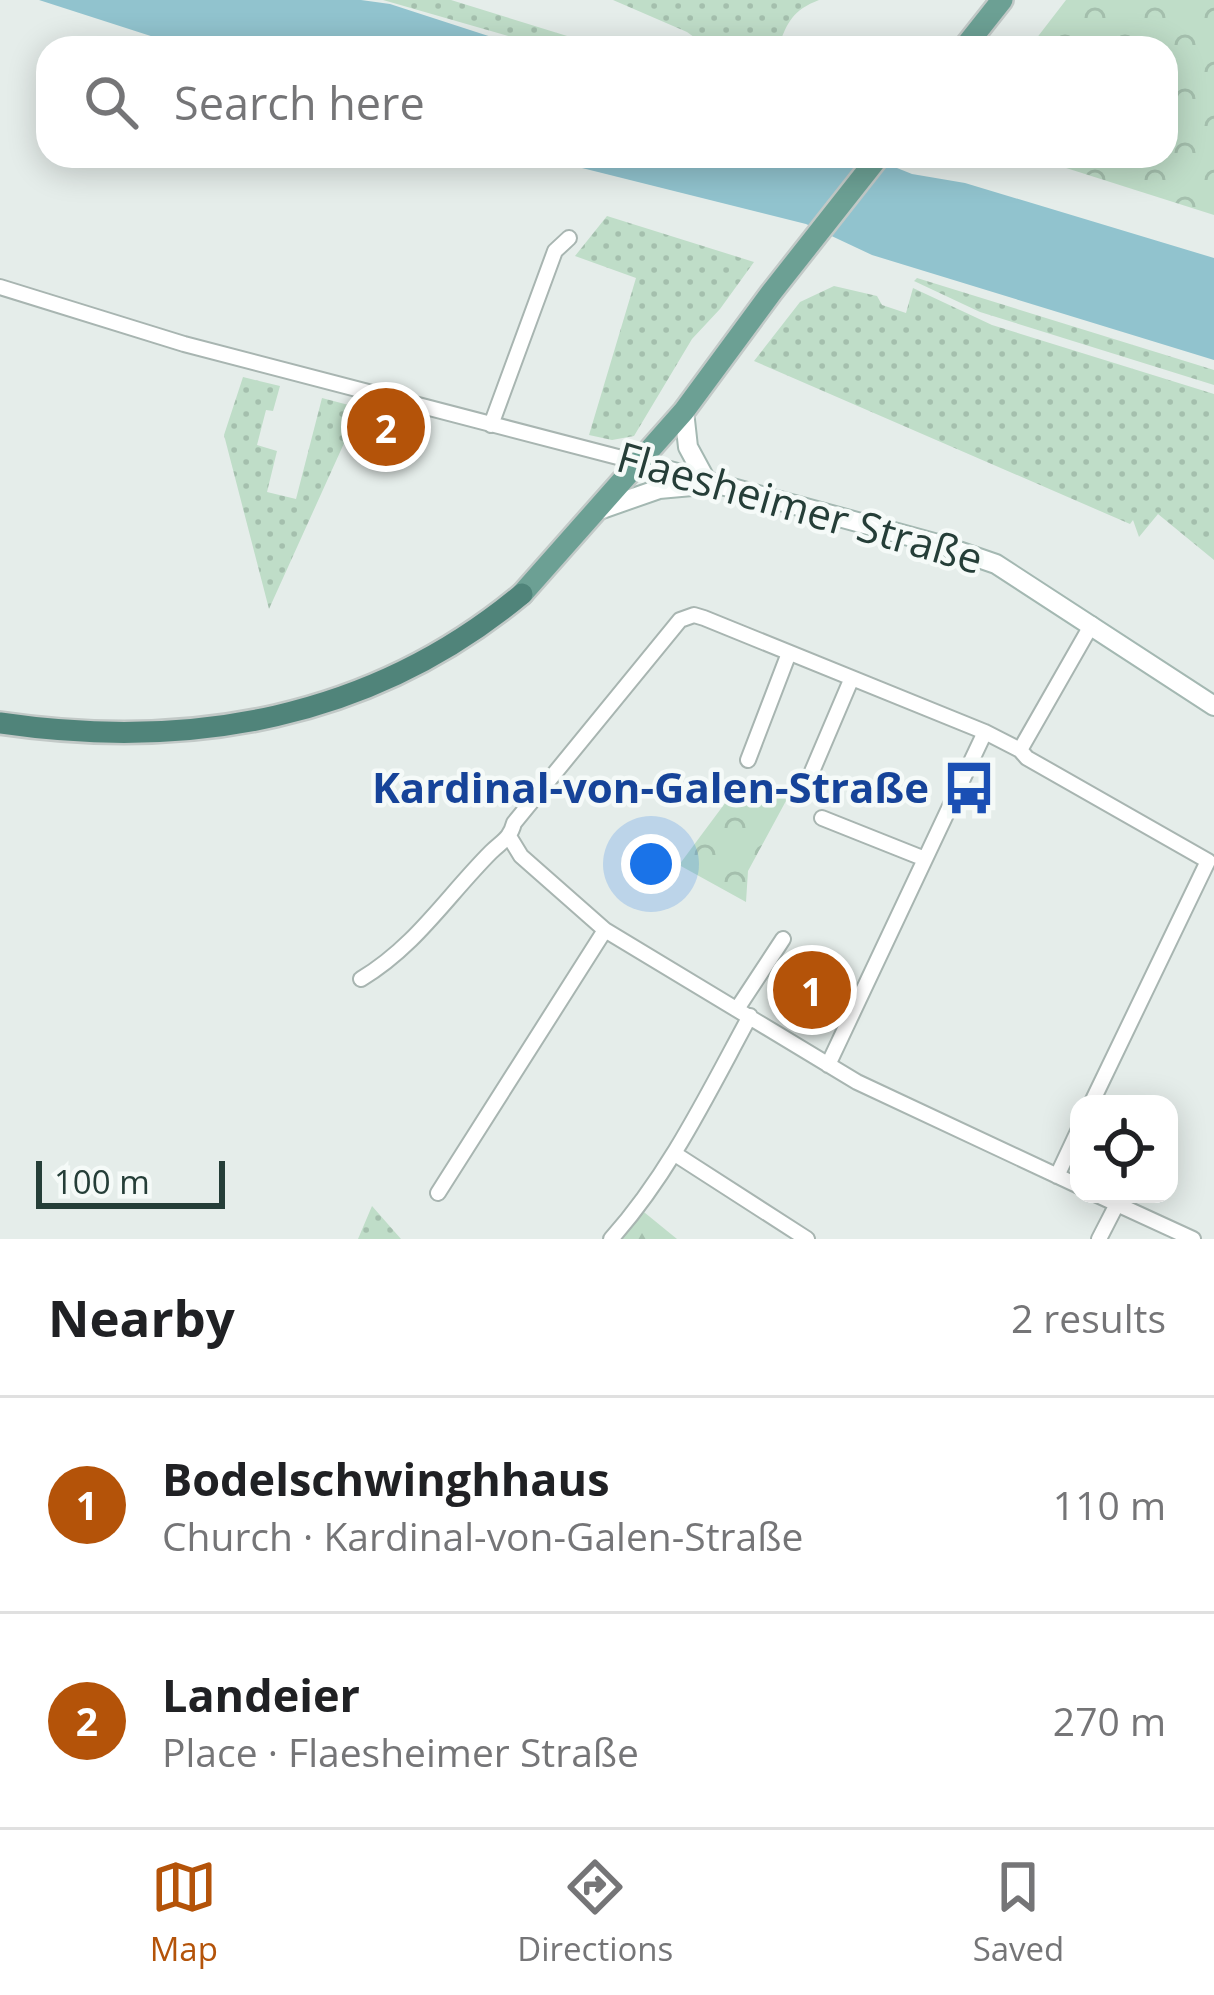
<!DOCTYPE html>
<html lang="en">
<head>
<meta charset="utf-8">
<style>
  :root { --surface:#fff; --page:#f2f2f2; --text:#202124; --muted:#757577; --line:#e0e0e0; --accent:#b45309 }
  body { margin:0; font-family:"Open Sans",sans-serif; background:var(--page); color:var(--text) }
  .controls { position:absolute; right:36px; bottom:36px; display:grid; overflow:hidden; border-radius:24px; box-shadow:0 6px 30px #0003 }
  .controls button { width:108px; height:108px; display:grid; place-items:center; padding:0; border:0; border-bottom:3px solid var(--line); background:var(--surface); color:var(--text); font:60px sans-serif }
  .scale { position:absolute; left:36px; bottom:30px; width:189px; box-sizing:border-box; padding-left:12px; border:6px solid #253e38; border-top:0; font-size:33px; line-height:42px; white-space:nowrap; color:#253e38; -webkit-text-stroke:9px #f5faf8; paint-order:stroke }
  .you { position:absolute; left:651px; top:864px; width:42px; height:42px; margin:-30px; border:9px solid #fff; border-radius:50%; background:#1a73e8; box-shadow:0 0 0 18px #1a73e833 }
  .badge { display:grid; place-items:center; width:78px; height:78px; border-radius:50%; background:var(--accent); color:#fff; font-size:39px; font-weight:700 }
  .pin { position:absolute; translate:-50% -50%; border:6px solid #fff; box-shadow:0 3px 12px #0006 }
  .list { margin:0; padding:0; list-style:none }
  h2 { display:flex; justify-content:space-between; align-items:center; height:156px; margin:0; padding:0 48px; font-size:51px }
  h2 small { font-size:39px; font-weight:400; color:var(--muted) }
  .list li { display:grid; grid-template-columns:78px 1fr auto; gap:36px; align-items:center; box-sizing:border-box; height:216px; padding:0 48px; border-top:3px solid var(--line) }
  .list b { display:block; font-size:45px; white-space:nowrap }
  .list p { margin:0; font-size:39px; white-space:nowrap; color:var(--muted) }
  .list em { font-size:39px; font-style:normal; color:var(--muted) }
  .icon { flex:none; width:66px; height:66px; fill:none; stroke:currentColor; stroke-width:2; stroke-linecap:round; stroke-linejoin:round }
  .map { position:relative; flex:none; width:1214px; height:1239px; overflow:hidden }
  .search { position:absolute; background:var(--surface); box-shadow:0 6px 30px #0003; left:36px; right:36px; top:36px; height:132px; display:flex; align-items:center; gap:30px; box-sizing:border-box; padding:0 42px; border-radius:36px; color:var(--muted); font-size:45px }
  .sheet { height:588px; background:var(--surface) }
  nav { display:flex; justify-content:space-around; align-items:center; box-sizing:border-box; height:168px; border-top:3px solid var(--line); background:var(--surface); font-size:33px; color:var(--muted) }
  nav a { display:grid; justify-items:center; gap:6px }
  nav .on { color:var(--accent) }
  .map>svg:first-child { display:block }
</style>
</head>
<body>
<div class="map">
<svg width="1214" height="1239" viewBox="0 0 1214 1239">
  <defs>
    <pattern id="grass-dots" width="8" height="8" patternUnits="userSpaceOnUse" patternTransform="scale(3)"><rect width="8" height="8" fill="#bfddc8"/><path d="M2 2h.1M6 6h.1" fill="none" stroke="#a4bfad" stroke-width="1.8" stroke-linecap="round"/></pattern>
    <pattern id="forest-firs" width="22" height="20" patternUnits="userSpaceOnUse" patternTransform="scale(3)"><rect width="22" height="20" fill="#bfddc8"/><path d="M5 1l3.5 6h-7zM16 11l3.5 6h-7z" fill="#a4bfad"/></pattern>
    <pattern id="park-crowns" width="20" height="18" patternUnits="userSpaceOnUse" patternTransform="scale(3)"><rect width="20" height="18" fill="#bfddc8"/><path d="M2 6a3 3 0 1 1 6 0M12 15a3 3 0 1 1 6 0" fill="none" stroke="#a4bfad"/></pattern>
  </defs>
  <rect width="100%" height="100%" fill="#e5edea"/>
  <path fill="url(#grass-dots)" d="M383,0h68l155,48h-56z
    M613,0h206c-26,10 -32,22 -41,48h-69l-22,-16z
    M607,216l147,46 -34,47 -28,30 -58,97 -22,4 -23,-5 47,-157 -61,-22z
    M917,278l297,92v15l-234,-73 -66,-31z
    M834,286l43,10 5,9 24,8 7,-25 79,37 222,69v166l-56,-46 -19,23 -6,-17 -3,4 -376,-163 46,-59z
    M243,377l37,9 -7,25 -7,-1 -9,35 20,6 -10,41 29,7 26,-101 38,10 -91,201 -45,-174z
    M372,1206l29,33h-43z"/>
  <path fill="url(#forest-firs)" d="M639,1208l38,31h-63z"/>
  <path fill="url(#park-crowns)" d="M1066,0h148v215l-151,-48 -24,-11h127v-108h-137z
    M743,779l27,9 17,11 -39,72 -2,31 -67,-37z"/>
  <path fill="#91c3ce" d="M39,0h322l29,4 135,44h-337z
    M534,156h333l45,18 53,9 249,75v102l-342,-105 -66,-31z"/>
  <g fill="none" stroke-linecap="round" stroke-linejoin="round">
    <defs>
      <path id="minor" d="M0,287l184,57 453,118
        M491,425l64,-174 14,-13
        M1020,750l7,8 181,103 -117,243
        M748,760l41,-107
        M805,788l46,-108
        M822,818l103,41
        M510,838l11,18 84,74 252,152 222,104
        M361,979c55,-33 86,-83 130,-127 11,-11 19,-13 23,-29l166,-203 14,-5 10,3 281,114
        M737,1009l46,-70
        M828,1065l157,-333 35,18 72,-126
        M675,1154l132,85
        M1057,1176l22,-47
        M438,1193l167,-263
        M1095,1194l98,45
        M611,1239c59,-66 97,-146 139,-223
        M1099,1239l18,-35"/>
      <path id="secondary" d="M684,411l4,36 20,37
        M637,462l301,82 58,20 218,142
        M599,510l60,-21 33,-3"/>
      <path id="primary" d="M964,48l38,-48
        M522,594l162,-183 87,-118 108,-137"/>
      <path id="trunk" d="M0,723c190,28 372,-4 522,-129"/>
    </defs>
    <use href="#minor" stroke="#a8b5b1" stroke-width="18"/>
    <use href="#secondary" stroke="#a4b8b2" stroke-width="22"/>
    <use href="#primary" stroke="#c2c9c7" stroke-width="26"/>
    <use href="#trunk" stroke="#c2c9c7" stroke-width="26"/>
    <use href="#minor" stroke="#fff" stroke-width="14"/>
    <use href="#secondary" stroke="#fff" stroke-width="18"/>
    <use href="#primary" stroke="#6ca094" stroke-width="21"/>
    <use href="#trunk" stroke="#50847a" stroke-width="21"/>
  </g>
  <defs>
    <symbol id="bus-bare" viewBox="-9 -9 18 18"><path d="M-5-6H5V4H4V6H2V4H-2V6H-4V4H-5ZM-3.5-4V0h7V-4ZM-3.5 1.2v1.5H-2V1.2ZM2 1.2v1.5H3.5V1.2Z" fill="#1a4fb4" stroke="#f5faf8" stroke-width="2.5" paint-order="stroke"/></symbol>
  </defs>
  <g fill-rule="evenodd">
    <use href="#bus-bare" x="931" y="750" width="76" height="76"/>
  </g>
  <g text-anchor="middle" stroke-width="9" stroke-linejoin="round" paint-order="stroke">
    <g font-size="42" fill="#253e38" stroke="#f5faf8">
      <text transform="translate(800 508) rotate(16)" y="15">Flaesheimer Straße</text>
    </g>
    <g font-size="42" font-weight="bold" fill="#164399" stroke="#f5faf8" text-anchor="end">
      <text x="929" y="803">Kardinal-von-Galen-Straße</text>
    </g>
  </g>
</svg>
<div class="controls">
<button><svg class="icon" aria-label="locate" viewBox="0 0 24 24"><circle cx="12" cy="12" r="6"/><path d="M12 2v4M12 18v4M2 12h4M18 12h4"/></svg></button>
</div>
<div class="scale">100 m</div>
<div class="you"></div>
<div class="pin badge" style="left:812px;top:990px">1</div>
<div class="pin badge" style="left:386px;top:427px">2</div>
<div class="search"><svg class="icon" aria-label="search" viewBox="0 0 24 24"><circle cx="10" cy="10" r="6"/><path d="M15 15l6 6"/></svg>Search here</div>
</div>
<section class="sheet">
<h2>Nearby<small>2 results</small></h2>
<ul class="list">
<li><span class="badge">1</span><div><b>Bodelschwinghhaus</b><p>Church · Kardinal-von-Galen-Straße</p></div><em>110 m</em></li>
<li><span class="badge">2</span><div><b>Landeier</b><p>Place · Flaesheimer Straße</p></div><em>270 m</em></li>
</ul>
</section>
<nav>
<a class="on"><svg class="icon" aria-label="map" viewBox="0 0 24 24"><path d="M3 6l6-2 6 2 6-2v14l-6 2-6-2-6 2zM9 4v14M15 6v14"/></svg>Map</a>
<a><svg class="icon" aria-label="directions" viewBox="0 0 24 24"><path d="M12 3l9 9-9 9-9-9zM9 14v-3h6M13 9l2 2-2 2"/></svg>Directions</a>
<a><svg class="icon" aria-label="saved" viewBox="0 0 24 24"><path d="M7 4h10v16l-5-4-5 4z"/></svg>Saved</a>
</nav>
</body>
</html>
